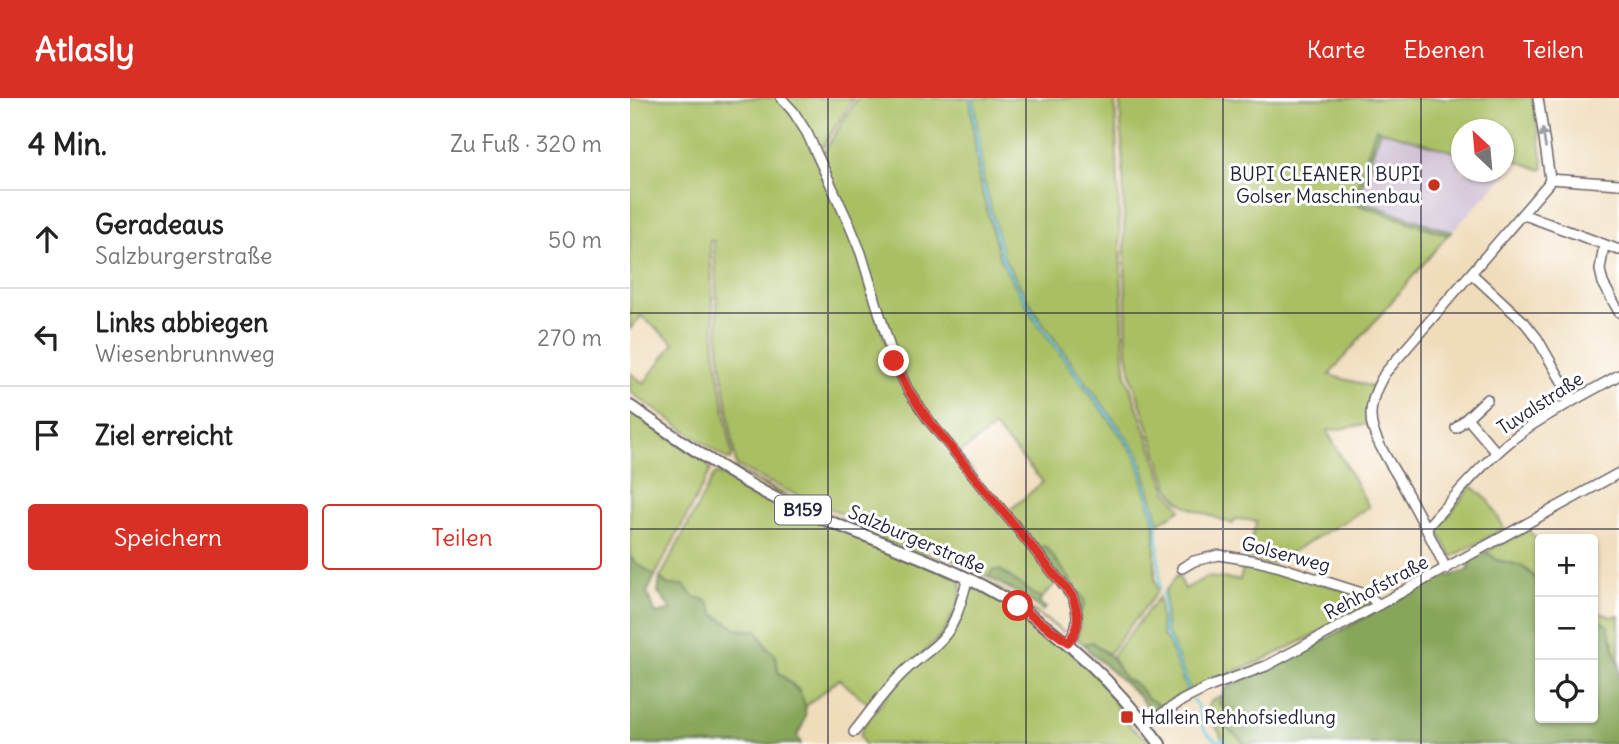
<!DOCTYPE html>
<html lang="de">
<head>
<meta charset="utf-8">
<style>
  :root { --surface:#fff; --page:#f2f2f2; --text:#222; --muted:#767676; --line:#e0e0e0; --accent:#d93025 }
  body { margin:0; font-family:Delius,sans-serif; background:var(--page); color:var(--text) }
  .controls { position:absolute; right:21px; bottom:21px; display:grid; overflow:hidden; border-radius:7px; box-shadow:0 2px 5px #0004 }
  .controls button { width:63px; height:63px; display:grid; place-items:center; padding:0; border:0; border-bottom:2px solid var(--line); background:var(--surface); color:var(--text); font:35px sans-serif }
  .compass { position:absolute; left:821px; top:21px; width:63px; height:63px; border-radius:50%; background:var(--surface); box-shadow:0 2px 5px #0004; rotate:334deg }
  .stop { position:absolute; width:21px; height:21px; margin:-16px; border:5px solid #d93025; border-radius:50%; background:#fff }
  .stop.end { background:#d93025; border-color:#fff; box-shadow:0 2px 7px #0008 }
  .list { margin:0; padding:0; list-style:none }
  h2 { display:flex; justify-content:space-between; align-items:center; height:91px; margin:0; padding:0 28px; font-size:30px }
  h2 small { font-size:23px; font-weight:400; color:var(--muted) }
  .list li { display:grid; grid-template-columns:46px 1fr auto; gap:21px; align-items:center; box-sizing:border-box; height:98px; padding:0 28px; border-top:2px solid var(--line) }
  .list b { display:block; font-size:26px; white-space:nowrap }
  .list p { margin:0; font-size:23px; white-space:nowrap; color:var(--muted) }
  .list em { font-size:23px; font-style:normal; color:var(--muted) }
  .actions { display:flex; gap:14px; padding:21px 28px }
  .actions a { flex:1; padding:16px 0; border:2px solid var(--accent); border-radius:7px; text-align:center; font-size:24px; color:var(--accent) }
  .actions .main { background:var(--accent); color:#fff }
  .icon { flex:none; width:38px; height:38px; fill:none; stroke:currentColor; stroke-width:2; stroke-linecap:round; stroke-linejoin:round }
  .map { position:relative; flex:none; width:989px; height:646px; overflow:hidden }
  header { display:flex; align-items:center; gap:42px; box-sizing:border-box; height:98px; padding:0 35px; background:var(--accent); color:#fff }
  header strong { font-size:33px }
  nav { display:flex; gap:38px; margin-inline-start:auto; font-size:24px }
  main { display:flex }
  aside { flex:1; background:var(--surface) }
  .map>svg:first-child { display:block }
</style>
</head>
<body>
<header>
<strong>Atlasly</strong>
<nav><a>Karte</a><a>Ebenen</a><a>Teilen</a></nav>
</header>
<main>
<aside>
<h2>4 Min.<small>Zu Fuß · 320 m</small></h2>
<ul class="list">
<li><svg class="icon" aria-label="ahead" viewBox="0 0 24 24"><path d="M12 20V5M6 11l6-6 6 6"/></svg><div><b>Geradeaus</b><p>Salzburgerstraße</p></div><em>50 m</em></li>
<li><svg class="icon" aria-label="left" viewBox="0 0 24 24"><path d="M17 20v-9H6M10 6l-5 5 5 5"/></svg><div><b>Links abbiegen</b><p>Wiesenbrunnweg</p></div><em>270 m</em></li>
<li><svg class="icon" aria-label="arrive" viewBox="0 0 24 24"><path d="M6 21V4h12l-3 4 3 4H6"/></svg><div><b>Ziel erreicht</b></div></li>
</ul>
<div class="actions"><a class="main">Speichern</a><a>Teilen</a></div>
</aside>
<div class="map">
<svg width="989" height="646" viewBox="0 0 989 646">
  <rect width="100%" height="100%" fill="#fff"/>
  <filter id="ink" filterUnits="userSpaceOnUse"><feTurbulence type="fractalNoise" baseFrequency=".0143" numOctaves="2"/><feDisplacementMap in="SourceGraphic" scale="14" xChannelSelector="R" yChannelSelector="G"/><feConvolveMatrix kernelMatrix="1 2 1 2 8 2 1 2 1" color-interpolation-filters="sRGB"/></filter>
  <filter id="wash" filterUnits="userSpaceOnUse"><feTurbulence type="fractalNoise" baseFrequency=".00686" numOctaves="4" result="noise"/><feDisplacementMap in="SourceGraphic" scale="28" xChannelSelector="R" yChannelSelector="G"/><feGaussianBlur stdDeviation="1.57" result="paint"/><feColorMatrix in="noise" values="0 0 0 0 0 0 0 0 0 0 0 0 0 0 0 0 0 1.4 0 .05"/><feComposite in="paint" operator="in"/></filter>
  <g filter="url(#wash)">
    <rect width="100%" height="100%" fill="#f0dcba"/>
    <path fill="#cebed2" d="M750,32l81,24 1,18h42v-2l4,2 -56,60 -92,-31 -1,-4z"/>
    <path fill="#aabf64" stroke="#667050" stroke-width="2" d="M0,0h149l25,34 52,117 38,119 163,214 -15,16 -7,-3 -35,-25h-7l-5,7c-81,-44 -171,-67 -252,-112l-17,-116 -5,-108h-4l5,108 17,106 -1,4 -3,1 -98,-68v-19l14,10 30,-40 -33,-27 -11,13z
      M154,0h70l-30,47 -5,5z
      M228,0h112l9,82 21,79 35,61 101,136 19,68v55l3,12 -50,63 -16,-12 -8,2 -7,-5 3,-14v-12l-43,-67 -28,-35 34,-29 -49,-55 -33,26 -29,-32 -22,-33 -20,-45 -68,-188z
      M344,0h141l9,260 2,17 41,116 14,18 -22,14 -20,-69 -100,-136 -36,-61 -20,-79z
      M490,0h413l11,70 -2,2 -38,-14v-26h-42l-1,24 -85,-25 -19,75 91,31 -119,140 44,12 -4,37 -42,7 42,76 -96,56 -27,-6 11,-36 -22,-2 -2,5 -43,-16 -11,-7 -10,-13 -37,-109 -5,-26 -4,-181z
      M0,313l78,53 3,6 -56,106 -19,-13 -6,-7z
      M104,370c64,37 134,60 201,89 47,19 90,46 130,76l-32,-21 -253,-117 -46,-25z
      M87,375l41,21 57,26 144,59c8,13 -8,42 -16,54l-72,73 -32,-27 -34,28 -6,-17 -21,-18 -2,-16 -9,-8 -10,-18 -18,1 -25,-17 -6,-13 -16,-5 -8,-11h-16l-8,-7 54,-103z
      M842,388l17,15 15,27 -52,29 -13,-24v-6z
      M898,431l12,15v38l-18,-16 -25,-6 -11,-8z
      M615,464l19,3 104,33 3,4 -1,3 -55,30 -54,26 -71,29 -18,-48 -6,-9 -1,-42 13,-16 7,14 22,-12 33,3z
      M343,488l55,33 29,22 39,33 16,20 8,20 11,13 23,17h-290l-4,-8 3,-9 42,-55 29,-23 34,-62z
      M529,499l3,38 7,9 18,47 -26,15 -14,-8 -9,-12 -14,-8 -13,-21z
      M971,515l10,4 8,-2v47l-2,-1 -4,-12 1,-7 -17,-24z
      M592,597l-3,8 23,7 4,6 -5,2 -20,-3 -1,7 26,22h-21l-17,-34 2,-8z"/>
    <path fill="#87a65a" stroke="#54644a" stroke-width="2" d="M746,30l4,2 -21,66 1,5 92,31 -4,3 -92,-31 2,-21z
      M407,448l9,1 35,47 4,9 -5,10z
      M856,454l11,8 25,6 18,16v136h53v-103l15,11 9,35 2,1v82h-373l-26,-22 1,-7 20,3 5,-2 -4,-6 -18,-1 -5,-6 6,-14 95,-47 113,-62 35,-9 3,-15z
      M0,458l6,7 19,13 -8,17 9,21 16,-4 -14,-17 2,-15 8,7h16l8,11 16,5 6,13 25,16h18l10,18 9,8 2,16c23,19 38,34 19,64l4,8h-171z
      M363,472h7l35,25 7,3 -3,5 7,5 -3,3 -20,-15 -35,-19z
      M462,544l21,17 11,19 14,8 9,12 14,8 -5,3h-7l-12,-15 -49,-44 -4,-6z"/>
    <g fill="none" stroke-linecap="round" stroke-linejoin="round">
      <path stroke="#5ec5db" stroke-width="2.5" d="M342,0l10,83 21,80 36,62 96,128 3,7 19,66 3,64
        M533,495l1,39 7,12 18,47
        M563,602l6,9 3,17 4,6 11,9 8,-2 2,5"/>
    </g>
  </g>
  <g filter="url(#ink)">
    <g fill="none" stroke-linecap="round" stroke-linejoin="round">
      <defs>
        <path id="minor" d="M151,0l12,13 14,22 43,93 11,27 33,108 14,29 22,32 142,174c7,17 8,32 -5,46
          M920,81l69,5
          M892,116l97,36
          M974,147l-4,25 3,13 16,29
          M842,176l53,49 12,15 36,63
          M837,320l30,35
          M826,330l31,-29
          M797,429c31,-34 61,-71 99,-98 30,-20 62,-36 93,-54
          M552,470l12,-7 25,-6 37,6 24,6 88,28 11,10
          M816,471c-14,-30 -29,-58 -45,-87 -9,-16 -22,-34 -28,-53 -6,-20 2,-39 12,-56l163,-189 2,-5 -12,-81
          M516,626l37,-24 26,-13 57,-21 32,-17 321,-176
          M224,634c17,-21 32,-44 52,-62 13,-13 30,-22 40,-36 12,-16 16,-37 22,-56"/>
        <path id="major" d="M0,308c47,32 93,65 143,91 64,31 133,51 196,82 78,38 140,96 191,165"/>
      </defs>
      <use href="#minor" stroke="#6a6367" stroke-width="12"/>
      <use href="#major" stroke="#6a6367" stroke-width="14"/>
      <use href="#minor" stroke="#fff" stroke-width="9"/>
      <use href="#major" stroke="#fff" stroke-width="10"/>
    </g>
    <defs><path id="oneway-solid" d="M-6-.8H1V-3.2L6.5 0L1 3.2V.8H-6Z" transform="scale(1.75)"/></defs>
    <use fill="#9c9ca7" href="#oneway-solid" transform="translate(914 40) rotate(-99)"/>
  </g>
  <g fill="none" stroke-linecap="round" stroke-linejoin="round" filter="url(#ink)">
    <path stroke="#d93025" stroke-width="9" d="M264,263l14,29 22,32 142,174c7,17 9,32 -4,46l-50,-36"/>
  </g>
  <path fill="none" stroke="#22223b" stroke-width="2" stroke-opacity="0.55" d="M198,0v646M396,0v646M593,0v646M791,0v646M0,215h989M0,431h989"/>
  <g fill="#c8321e" stroke="#fff" stroke-width="2.5">
    <circle cx="804" cy="87" r="7"/>
    <rect x="490" y="612" width="14" height="14" rx="3.5"/>
  </g>
  <g text-anchor="middle" stroke-width="6" stroke-linejoin="round" paint-order="stroke">
    <rect fill="#fff" stroke="#646476" stroke-width="2" x="145" y="397.5" width="56" height="29" rx="5"/>
    <g font-size="18" font-weight="bold" fill="#22223b">
      <text x="173" y="418">B159</text>
    </g>
    <g font-size="19" fill="#22223b" stroke="#fff" text-anchor="end">
      <text x="790" y="83">BUPI CLEANER | BUPI<tspan x="790" dy="22">Golser Maschinenbau</tspan></text>
      <text x="511" y="626" text-anchor="start">Hallein Rehhofsiedlung</text>
    </g>
    <g font-size="19" fill="#22223b" stroke="#fff">
      <text transform="translate(910 305) rotate(-33)" y="7">Tuvalstraße</text>
      <text transform="translate(287 441) rotate(23)" y="7">Salzburgerstraße</text>
      <text transform="translate(656 456) rotate(15)" y="7">Golserweg</text>
      <text transform="translate(746 489) rotate(-28)" y="7">Rehhofstraße</text>
    </g>
  </g>
</svg>
<div class="controls">
<button>+</button>
<button>−</button>
<button><svg class="icon" aria-label="locate" viewBox="0 0 24 24"><circle cx="12" cy="12" r="6"/><path d="M12 2v4M12 18v4M2 12h4M18 12h4"/></svg></button>
</div>
<svg class="compass" viewBox="-18 -18 36 36"><path d="M0-13l5 13h-10z" fill="#e53935"/><path d="M0 13l5-13h-10z" fill="#767676"/></svg>
<div class="stop" style="left:388px;top:508px"></div>
<div class="stop end" style="left:264px;top:263px"></div>
</div>
</main>
</body>
</html>
